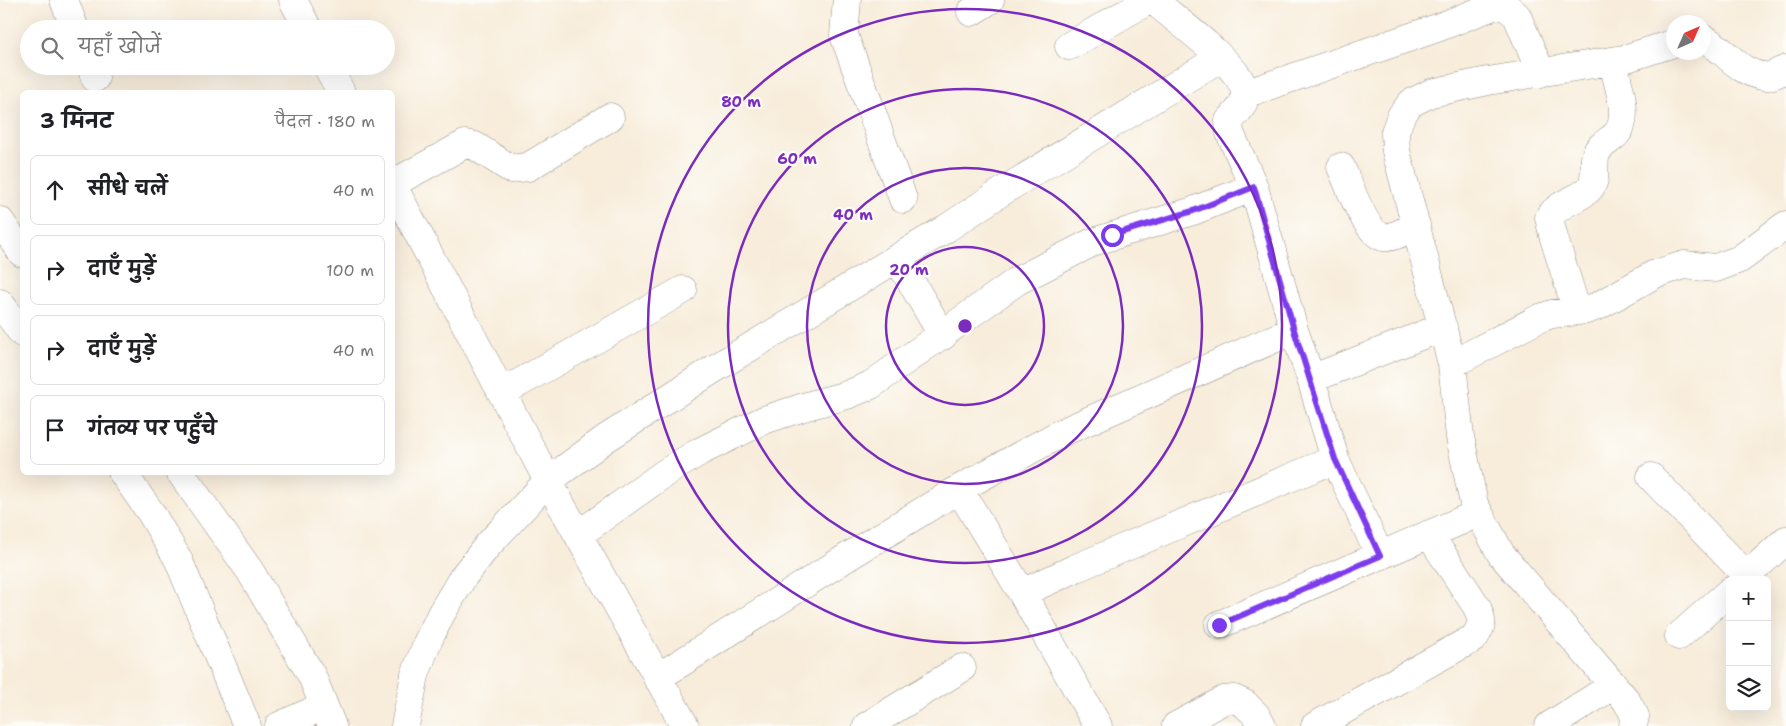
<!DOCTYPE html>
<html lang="hi">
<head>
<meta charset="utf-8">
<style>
  :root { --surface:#fff; --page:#f2f2f2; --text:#202124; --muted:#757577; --line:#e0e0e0 }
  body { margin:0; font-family:"Shantell Sans","Playpen Sans Deva",sans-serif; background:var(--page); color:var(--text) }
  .controls { position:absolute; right:15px; bottom:15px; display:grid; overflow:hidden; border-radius:8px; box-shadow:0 5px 20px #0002 }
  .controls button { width:45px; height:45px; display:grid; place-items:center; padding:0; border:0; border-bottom:1px solid var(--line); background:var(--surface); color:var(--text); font:25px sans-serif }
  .compass { position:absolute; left:1666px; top:15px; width:45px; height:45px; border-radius:50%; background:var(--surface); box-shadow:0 5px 20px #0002; rotate:45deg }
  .stop { position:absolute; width:15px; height:15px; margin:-11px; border:4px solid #7c3aed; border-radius:50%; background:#fff }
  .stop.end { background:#7c3aed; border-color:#fff; box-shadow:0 1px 5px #0008 }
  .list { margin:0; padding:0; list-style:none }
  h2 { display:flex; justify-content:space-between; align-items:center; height:65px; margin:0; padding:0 20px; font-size:21px }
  h2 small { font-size:16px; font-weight:400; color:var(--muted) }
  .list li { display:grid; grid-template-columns:32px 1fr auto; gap:15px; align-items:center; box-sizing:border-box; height:70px; margin:0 10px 10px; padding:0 10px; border:1px solid var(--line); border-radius:8px }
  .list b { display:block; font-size:19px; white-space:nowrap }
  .list em { font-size:16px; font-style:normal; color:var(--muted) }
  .icon { flex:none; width:28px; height:28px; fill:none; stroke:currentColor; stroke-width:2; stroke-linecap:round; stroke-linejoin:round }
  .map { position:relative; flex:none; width:1786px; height:726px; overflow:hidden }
  .search { position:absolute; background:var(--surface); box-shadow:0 5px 20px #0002; left:20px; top:20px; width:375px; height:55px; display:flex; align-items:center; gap:12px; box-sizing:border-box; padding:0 18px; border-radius:28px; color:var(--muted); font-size:19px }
  .panel { position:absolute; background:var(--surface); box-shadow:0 5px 20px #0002; left:20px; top:90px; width:375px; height:385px; border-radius:8px }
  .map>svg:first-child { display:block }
</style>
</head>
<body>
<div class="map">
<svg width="1786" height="726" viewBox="0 0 1786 726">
  <rect width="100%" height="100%" fill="#fdfcf7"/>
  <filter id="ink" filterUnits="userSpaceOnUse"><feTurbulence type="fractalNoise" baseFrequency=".02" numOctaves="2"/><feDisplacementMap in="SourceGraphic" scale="10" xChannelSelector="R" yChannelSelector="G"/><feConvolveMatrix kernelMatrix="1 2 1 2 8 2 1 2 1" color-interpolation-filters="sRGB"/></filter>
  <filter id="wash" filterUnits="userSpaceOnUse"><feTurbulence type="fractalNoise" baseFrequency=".0096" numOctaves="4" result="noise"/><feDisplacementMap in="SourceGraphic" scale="20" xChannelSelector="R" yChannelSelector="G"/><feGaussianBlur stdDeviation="1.12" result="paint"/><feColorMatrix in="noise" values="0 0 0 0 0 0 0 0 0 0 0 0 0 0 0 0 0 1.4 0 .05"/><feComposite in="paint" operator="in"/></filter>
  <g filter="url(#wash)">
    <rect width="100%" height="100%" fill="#f8eddb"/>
  </g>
  <g filter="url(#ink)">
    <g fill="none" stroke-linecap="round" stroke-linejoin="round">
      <defs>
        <path id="minor" d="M64,0l11,29
          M293,0l15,29
          M847,0l-3,35 59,164
          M971,12l19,-12
          M1704,39c20,9 35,35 60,37 7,1 15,-4 22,-7
          M1674,43l-50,16 -136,22 -57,12 -20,10 -10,13 -6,16 1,19 56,213 88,-46 12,-4 34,-4 12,-4 57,-32 29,-9 32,3 24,-9 46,-34
          M1069,46l80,-46
          M91,66l4,12
          M327,66l14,26
          M1245,94l192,-66 59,-23 11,2 10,9 24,57
          M1341,167c7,16 25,66 42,70 11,2 24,-8 33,-12
          M392,184l156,297 137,245
          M392,184l73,-40 10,2 36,23 17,-2 82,-50
          M0,221l22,32
          M897,258l46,78
          M0,303l22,30
          M1577,311l-24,-76 -4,-18c13,-17 31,-17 41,-29 8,-10 2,-23 6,-34 4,-11 16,-13 22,-22 12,-17 -1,-52 -6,-71
          M1294,330l17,49
          M1452,364l8,73 14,67 5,9 22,41 125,146 9,16 -2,10
          M503,392l180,-102
          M122,472l29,41 27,46 69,167
          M180,472l70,99 62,105 20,50
          M1651,477l96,99
          M959,489l63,104
          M578,535l87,-62 34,-21 65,-32 43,-14 40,-11 24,-10 146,-104 76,-39 100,-31 61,-24
          M1380,556l-45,-97 -24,-80 132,-52
          M1742,580l44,-40
          M1219,625l260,-112
          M1679,636l51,-45
          M657,678l192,-122 110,-67 104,-57 231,-102 -40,-143 -24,-54 -1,-12c7,-8 16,-15 16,-26 1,-6 -5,-16 -9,-21 -21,-26 -57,-52 -83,-74
          M279,726l45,-20
          M405,726l10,-51 12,-32 14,-29 22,-37 25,-32 60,-64 57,-42 109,-70 233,-141 59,-39 214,-131
          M867,726l95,-58
          M1098,726l-76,-133 54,-25 259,-109
          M1176,726l48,-26 10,-1 11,5 11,11 6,11
          M1315,726l159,-88c9,-13 9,-16 3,-31l-48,-73
          M1549,726l65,-41"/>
      </defs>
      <use href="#minor" stroke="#928c83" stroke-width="29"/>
      <use href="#minor" stroke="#fff" stroke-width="28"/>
    </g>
  </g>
  <g fill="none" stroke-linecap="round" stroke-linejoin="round" filter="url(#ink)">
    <path stroke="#7c3aed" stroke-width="6" d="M1112,235l81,-24 61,-24 40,143 41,129 45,97 -161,69"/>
  </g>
  <g fill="none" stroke="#7b2cbf" stroke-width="2.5">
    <circle cx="965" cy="326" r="79"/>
    <circle cx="965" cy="326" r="158"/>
    <circle cx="965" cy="326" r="237"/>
    <circle cx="965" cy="326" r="317"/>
  </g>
  <circle cx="965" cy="326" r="8" fill="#7b2cbf" stroke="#fdfcf7" stroke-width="2.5"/>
  <g font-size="15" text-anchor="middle" font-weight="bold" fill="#7b2cbf" stroke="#fdfcf7" stroke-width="4.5" stroke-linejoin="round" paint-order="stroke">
    <text x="741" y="107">80 m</text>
    <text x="797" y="164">60 m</text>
    <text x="853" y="220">40 m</text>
    <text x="909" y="275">20 m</text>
  </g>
</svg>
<div class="controls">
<button>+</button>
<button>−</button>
<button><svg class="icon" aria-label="layers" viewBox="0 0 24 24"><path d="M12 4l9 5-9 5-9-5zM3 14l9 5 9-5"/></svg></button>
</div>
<svg class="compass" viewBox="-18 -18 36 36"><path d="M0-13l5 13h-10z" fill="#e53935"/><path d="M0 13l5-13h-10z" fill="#757577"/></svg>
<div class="stop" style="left:1112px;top:235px"></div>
<div class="stop end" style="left:1219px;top:625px"></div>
<div class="search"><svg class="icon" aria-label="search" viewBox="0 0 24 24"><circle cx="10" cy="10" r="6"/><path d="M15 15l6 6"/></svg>यहाँ खोजें</div>
<section class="panel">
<h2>3 मिनट<small>पैदल · 180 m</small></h2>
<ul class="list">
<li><svg class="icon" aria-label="ahead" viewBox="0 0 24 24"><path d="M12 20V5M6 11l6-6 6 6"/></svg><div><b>सीधे चलें</b></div><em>40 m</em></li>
<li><svg class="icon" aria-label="right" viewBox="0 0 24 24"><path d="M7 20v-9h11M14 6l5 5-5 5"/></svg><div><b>दाएँ मुड़ें</b></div><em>100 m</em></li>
<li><svg class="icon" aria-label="right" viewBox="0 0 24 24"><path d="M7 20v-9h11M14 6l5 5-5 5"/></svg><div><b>दाएँ मुड़ें</b></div><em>40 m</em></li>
<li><svg class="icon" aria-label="arrive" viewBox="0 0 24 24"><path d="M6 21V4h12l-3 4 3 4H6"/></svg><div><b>गंतव्य पर पहुँचे</b></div></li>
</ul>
</section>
</div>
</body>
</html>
